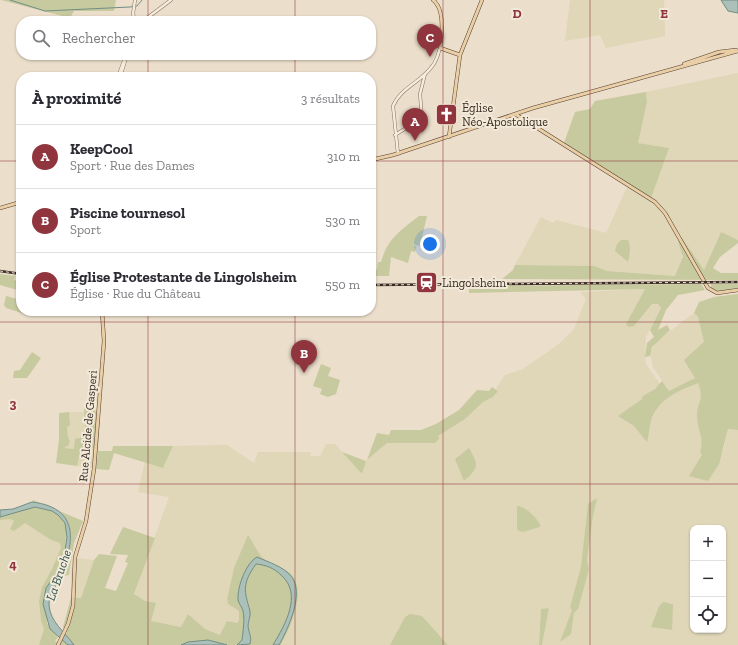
<!DOCTYPE html>
<html lang="fr">
<head>
<meta charset="utf-8">
<style>
  :root { --surface:#fff; --page:#f7f7f7; --text:#2b2b33; --muted:#7c7c81; --line:#e1e1e2; --accent:#90353d }
  body { margin:0; font-family:"Zilla Slab",serif; background:var(--page); color:var(--text) }
  .controls { position:absolute; right:12px; bottom:12px; display:grid; overflow:hidden; border-radius:8px; box-shadow:0 1px 3px #0004 }
  .controls button { width:36px; height:36px; display:grid; place-items:center; padding:0; border:0; border-bottom:1px solid var(--line); background:var(--surface); color:var(--text); font:20px sans-serif }
  .you { position:absolute; left:430px; top:244px; width:14px; height:14px; margin:-10px; border:3px solid #fff; border-radius:50%; background:#1a73e8; box-shadow:0 0 0 6px #1a73e833 }
  .badge { display:grid; place-items:center; width:26px; height:26px; border-radius:50%; background:var(--accent); color:#fff; font-size:13px; font-weight:700 }
  .pin { position:absolute; translate:-50% -33px; filter:drop-shadow(0 1px 2px #0008) }
  .pin::after { content:''; position:absolute; top:21px; width:14px; height:12px; background:inherit; clip-path:polygon(0 0,100% 0,50% 100%) }
  .list { margin:0; padding:0; list-style:none }
  h2 { display:flex; justify-content:space-between; align-items:center; height:52px; margin:0; padding:0 16px; font-size:17px }
  h2 small { font-size:13px; font-weight:400; color:var(--muted) }
  .list li { display:grid; grid-template-columns:26px 1fr auto; gap:12px; align-items:center; box-sizing:border-box; height:64px; padding:0 16px; border-top:1px solid var(--line) }
  .list b { display:block; font-size:15px; white-space:nowrap }
  .list p { margin:0; font-size:13px; white-space:nowrap; color:var(--muted) }
  .list em { font-size:13px; font-style:normal; color:var(--muted) }
  .icon { flex:none; width:22px; height:22px; fill:none; stroke:currentColor; stroke-width:2; stroke-linecap:round; stroke-linejoin:round }
  .map { position:relative; flex:none; width:738px; height:645px; overflow:hidden }
  .search { position:absolute; background:var(--surface); box-shadow:0 1px 3px #0004; left:16px; top:16px; width:360px; height:44px; display:flex; align-items:center; gap:10px; box-sizing:border-box; padding:0 14px; border-radius:16px; color:var(--muted); font-size:15px }
  .panel { position:absolute; background:var(--surface); box-shadow:0 1px 3px #0004; left:16px; top:72px; width:360px; height:244px; border-radius:16px }
  .map>svg:first-child { display:block }
</style>
</head>
<body>
<div class="map">
<svg width="738" height="645" viewBox="0 0 738 645">
  <rect width="100%" height="100%" fill="#ebdeca"/>
  <path fill="#e0d6b8" fill-rule="evenodd" d="M570,0h94l1,36 -59,12 -6,-13 -35,6z
    M738,73v167l-18,-7 -16,37 -26,-28 5,15 -7,19 -69,-5 -13,-5 -79,-1 26,-48 12,6 3,-3 50,13 22,-48 41,-37 -31,-5 9,-41 -1,-10z
    M645,289l-19,35 8,2 18,-22h6l3,4 -15,29 -1,20 1,7 14,20 -5,5 -36,27 11,7 10,9 11,-11 8,-17 6,-6 33,-16 4,12 -5,20 5,18v13l-2,7 2,3 -12,21 33,-24 5,-23 10,1v215h-196l7,-37 -8,1 -2,36h-91l-26,-29 -17,1 -15,28h-109l8,-16 -6,-61 -19,-9 -30,9 -7,31 1,5 11,7v9l-18,15 -16,-6 -17,-15 -6,13 -32,-6 -5,-20 -11,-6 35,-98 -31,-5 7,-31 18,7 10,-22 54,-1 27,18 4,-11h53l-1,4h10l6,-12h9l27,30 4,-13 21,-18 50,-7 28,-17 18,-17 10,-5 5,-6 -2,-2 9,-14 18,-6 36,-25 15,-15 12,-30 -6,-7zM597,498l-4,18 -6,44 2,9 -15,43 -3,22 -11,8 12,-32 -2,-3 11,-40 4,-28zM517,506l23,21 -17,5 -6,-3zM693,528h30v102h-30zM672,603v27l-21,-3 8,-22z
    M694,313l4,4 6,25 -8,36 -27,13 -16,-24 -3,-14 7,-12z
    M69,412h16l1,24 -7,1 -5,12 -10,-1 5,-3 1,-4 -2,-4 -1,-10 3,-2z
    M91,447l7,4 -2,18 -19,-3 4,-17z
    M11,519l14,4 26,17 9,3 1,5 -9,21 -10,18 -3,14 2,20 3,8 -5,16h-39v-125z
    M76,558l18,2 -13,38h-10v-29l4,-1z"/>
  <path fill="#c7c99e" d="M1,0h115l-2,11h-40l-4,7z
    M646,92l1,10 -9,41 31,5 -18,50 -87,-55 11,-31 15,-3 5,-8z
    M419,216h8l-7,30 -7,-2 3,3 -1,5 -4,-1 -3,12 -17,-6 -2,19h-18v-7l6,1 1,-8h3c7,-24 19,-31 38,-46z
    M721,232l17,8v3l-18,14 -7,11 8,5h17v7l-236,-1 11,-9 2,-5 79,1 13,5 68,5 8,-19 -5,-15 4,-4 22,32z
    M621,240h7c3,7 2,14 0,22l-13,-11 2,-7z
    M0,274l15,2 -1,4 7,1v10l-21,-6z
    M701,284l4,6 -27,5 -12,15 -8,20 9,-5 3,5 -18,17 -2,9 -5,1 2,-14 7,-6 -4,-7 11,-22 -3,-4h-6l-18,22 -5,1 -3,-3 19,-35 -176,4v-7z
    M711,284h27v4l-20,3 -7,-3z
    M738,294v136l-10,-1 -9,35 -11,17 -19,-5 13,-21 -2,-3c5,-15 -3,-22 -3,-36 0,-16 8,-15 1,-33 -19,8 -40,15 -47,38 -2,7 -2,14 -4,21l-13,-16 -16,-10 24,-17 1,-3 12,-7 7,-8 7,10 26,-13 -11,-18 20,-18 -6,-25 -4,-4 5,-11 15,-5z
    M6,296l15,4v11h8l-1,4 -22,-7 -2,-3z
    M32,352l9,6 -14,20h-14l1,-7 6,-1z
    M321,364l10,4 -3,8 12,4 -4,14 -8,3 -8,-3 2,-5 -9,-3z
    M492,387l6,4 -5,6 -10,5 -18,17 -27,17 1,3 -4,4h-48l-20,17 10,-27 12,2 2,-5h30l15,-6 23,-14 18,-20 12,1z
    M84,408h9l7,9 -2,34h14l1,-5h60l-10,22 -49,-15 -5,17 -13,-1 2,-18 -7,-4 -10,2 -4,17 -21,-3 3,-23v-27l10,-1 1,13 -3,2 1,10 2,4 -1,4 -5,3 10,1 1,-10 11,-3z
    M469,448c10,18 10,19 -5,33l-9,-22z
    M342,452l24,9 -4,13z
    M597,498l-4,18 -6,44 2,9 -11,40 -4,4 -3,21 -11,8 12,-32 -2,-3 11,-40 7,-63z
    M33,500l50,21 -9,22 -5,32 -9,1c16,-34 19,-69 -28,-74z
    M517,506c9,1 18,10 23,18v3l-17,5 -4,-1 -2,-2z
    M34,507l18,4 6,4 5,4 4,10 -4,35 -17,24 1,35 3,5 8,9 -3,4 6,2 6,-11 -4,-5 8,-29h10l13,-38 5,-6 18,2 -12,32 11,3 12,-28 -3,-1 3,-7 -18,-1 13,-27 32,11 -21,56 11,7 11,2 -5,18 30,6 7,-13 17,15 15,6 7,-14 10,2 2,-3v-9l-11,-7 -1,-5 7,-31 14,-33c5,7 9,17 15,23 7,7 19,8 27,15 18,17 0,55 -9,72h-242l5,-16 -3,-8 -2,-20 3,-14 10,-18 9,-21 -1,-5 -9,-3 -26,-17 -11,8 -4,-2 4,-8 -3,-2 -11,1v-3z
    M663,602l10,2 -1,26 -21,-3 8,-21z
    M549,608l-7,37h-3l2,-36z
    M410,614l12,2 26,29h-58l15,-28z"/>
  <path fill="#aac0b8" stroke="#718e84" d="M721,0h17v13l-10,-2z
    M32,502c50,6 42,43 27,78 -4,8 -10,14 -10,25 1,17 16,27 25,40h-6l-18,-16 -7,-25 3,-16 17,-24 4,-27 -2,-14 -7,-8 -6,-4 -17,-4 -35,10v-7l13,-1z
    M257,557c11,5 25,9 33,18 16,16 -2,54 -11,70h-6c12,-20 30,-51 8,-70 -7,-7 -15,-10 -25,-11 -14,20 -12,26 -6,47 1,5 -2,10 -2,15 1,8 4,11 2,18l-13,1 5,-5c1,-9 3,-20 1,-29 -1,-4 -4,-7 -5,-11 -1,-13 8,-37 19,-43z
    M208,640l19,5h-46l7,-3z"/>
  <g fill="none" stroke-linecap="round" stroke-linejoin="round">
    <path stroke="#718e84" stroke-width="1" d="M10,0l35,11 85,-4 7,-1 5,-6"/>
    <defs>
      <path id="minor" d="M135,0l-2,14 2,6
        M129,21h6
        M143,21l28,-21
        M118,77l8,-22
        M120,77l7,-22
        M395,135l27,-17 -2,-24 5,-20
        M398,154l-5,-48c8,-19 29,-24 40,-41 4,-5 5,-11 7,-17"/>
      <path id="major" d="M433,0c12,9 9,35 7,48l20,7
        M684,64l35,-12 17,-2
        M515,114l140,88 10,11 43,75 9,5 21,-3
        M449,137l11,-82 22,-55
        M371,160l22,-5 140,-47 205,-57
        M0,208l21,-6
        M58,645l10,-21 5,-18 2,-49 11,-36 8,-52 10,-128 -2,-30"/>
    </defs>
    <use href="#minor" stroke="#867160" stroke-width="3.5"/>
    <use href="#major" stroke="#554033" stroke-width="4"/>
    <use href="#minor" stroke="#f6ecdc" stroke-width="2.5"/>
    <use href="#major" stroke="#eacfa6" stroke-width="3"/>
    <defs>
      <path id="rail" d="M0,271l21,3
        M371,285l367,-3"/>
    </defs>
    <use href="#rail" stroke="#382b22" stroke-width="2.5"/>
    <use href="#rail" stroke="#f3e9d9" stroke-width="1" stroke-dasharray="3" stroke-linecap="butt"/>
  </g>
  <path fill="none" stroke="#90353d" stroke-width="1" stroke-opacity="0.55" d="M148,0v21M295,0v21M443,0v645M590,0v645M148,55v22M295,55v22M0,161h21M371,161h367M148,311v334M295,311v334M0,322h738M0,484h738"/>
  <defs>
    <symbol id="church-square" viewBox="-11 -11 22 22"><rect x="-9" y="-9" width="18" height="18" rx="4" fill="#90353d" stroke="#f3e9d9"/><path d="M-1.2-6h2.4v3.5h3.3v2.4h-3.3V6h-2.4V-.1h-3.3v-2.4h3.3Z" fill="#fff"/></symbol>
    <symbol id="station-square" viewBox="-11 -11 22 22"><rect x="-9" y="-9" width="18" height="18" rx="4" fill="#90353d" stroke="#f3e9d9"/><path d="M-3-6H3Q5-6 5-4V2Q5 4 3 4L4.5 6H3L1.5 4h-3L-3 6H-4.5L-3 4Q-5 4-5 2V-4Q-5-6-3-6ZM-3.5-4v3h7v-3ZM-3.5 1v1.5H-2V1ZM2 1v1.5H3.5V1Z" fill="#fff"/></symbol>
  </defs>
  <g fill-rule="evenodd">
    <use href="#church-square" x="434" y="102" width="25" height="25"/>
    <use href="#station-square" x="414" y="270" width="25" height="25"/>
  </g>
  <g text-anchor="middle" stroke-width="4" stroke-linejoin="round" paint-order="stroke">
    <g font-size="12" fill="#382b22" stroke="#f3e9d9" text-anchor="start">
      <text x="462" y="112">Église<tspan x="462" dy="14">Néo-Apostolique</tspan></text>
      <text x="442" y="287">Lingolsheim</text>
    </g>
    <g font-size="12" fill="#382b22" stroke="#f3e9d9">
      <text transform="translate(88 426) rotate(-85)" y="4">Rue Alcide de Gasperi</text>
    </g>
    <g font-size="13" font-style="italic" fill="#325651" stroke="#f3e9d9">
      <text transform="translate(58 575) rotate(-71)" y="5">La Bruche</text>
    </g>
  </g>
  <g font-size="13" text-anchor="middle" font-weight="bold" fill="#90353d" stroke="#f3e9d9" stroke-width="4" stroke-linejoin="round" paint-order="stroke">
    <text x="517" y="18">D</text>
    <text x="664" y="18">E</text>
    <text x="13" y="408">3</text>
    <text x="13" y="569">4</text>
  </g>
</svg>
<div class="controls">
<button>+</button>
<button>−</button>
<button><svg class="icon" aria-label="locate" viewBox="0 0 24 24"><circle cx="12" cy="12" r="6"/><path d="M12 2v4M12 18v4M2 12h4M18 12h4"/></svg></button>
</div>
<div class="you"></div>
<div class="pin badge" style="left:415px;top:141px">A</div>
<div class="pin badge" style="left:304px;top:373px">B</div>
<div class="pin badge" style="left:430px;top:57px">C</div>
<div class="search"><svg class="icon" aria-label="search" viewBox="0 0 24 24"><circle cx="10" cy="10" r="6"/><path d="M15 15l6 6"/></svg>Rechercher</div>
<section class="panel">
<h2>À proximité<small>3 résultats</small></h2>
<ul class="list">
<li><span class="badge">A</span><div><b>KeepCool</b><p>Sport · Rue des Dames</p></div><em>310 m</em></li>
<li><span class="badge">B</span><div><b>Piscine tournesol</b><p>Sport</p></div><em>530 m</em></li>
<li><span class="badge">C</span><div><b>Église Protestante de Lingolsheim</b><p>Église · Rue du Château</p></div><em>550 m</em></li>
</ul>
</section>
</div>
</body>
</html>
